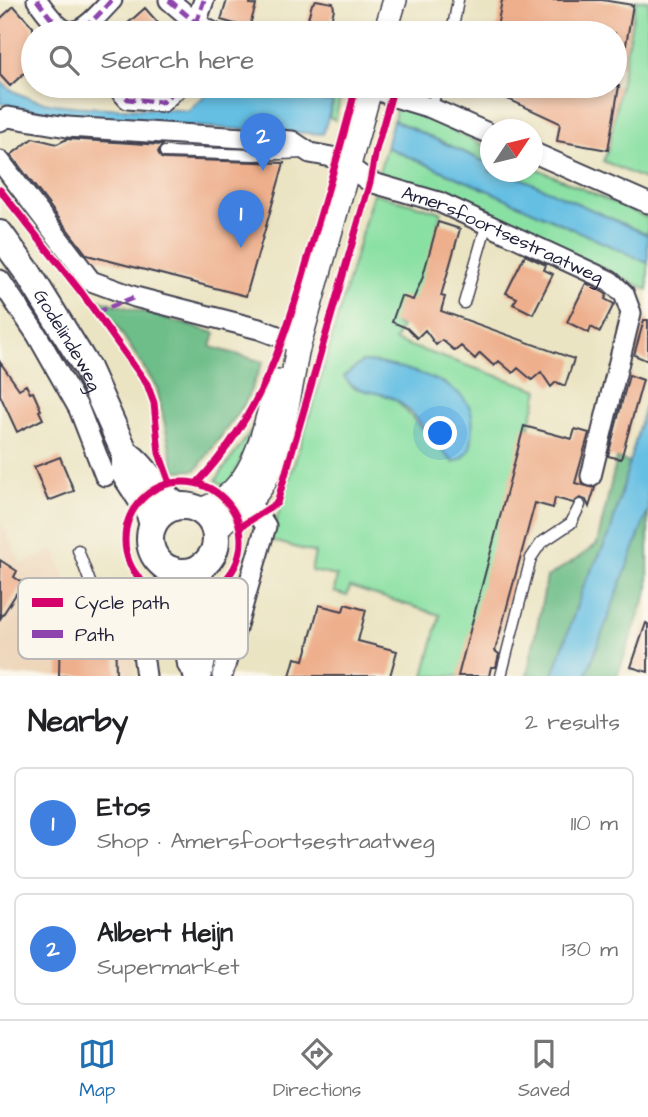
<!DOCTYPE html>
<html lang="en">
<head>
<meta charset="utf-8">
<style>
  :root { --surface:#fff; --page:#f2f2f2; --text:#202124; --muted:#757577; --line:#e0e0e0; --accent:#1f6fb2 }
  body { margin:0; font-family:"Architects Daughter",sans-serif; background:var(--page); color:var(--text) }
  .compass { position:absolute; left:480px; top:119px; width:63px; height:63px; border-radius:50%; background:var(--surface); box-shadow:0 4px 10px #0003; rotate:55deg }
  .you { position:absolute; left:441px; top:434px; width:24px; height:24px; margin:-18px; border:5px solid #fff; border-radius:50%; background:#1a73e8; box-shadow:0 0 0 10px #1a73e833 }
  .badge { display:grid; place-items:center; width:46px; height:46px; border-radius:50%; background:var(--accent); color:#fff; font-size:23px; font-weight:700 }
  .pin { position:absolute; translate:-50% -58px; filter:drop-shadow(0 2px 4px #0008) }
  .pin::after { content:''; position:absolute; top:37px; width:24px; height:21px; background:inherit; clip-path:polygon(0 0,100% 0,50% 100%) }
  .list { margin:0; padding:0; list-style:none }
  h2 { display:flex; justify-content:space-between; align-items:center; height:91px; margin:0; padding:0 28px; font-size:30px }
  h2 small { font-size:23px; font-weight:400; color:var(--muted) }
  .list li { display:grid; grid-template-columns:46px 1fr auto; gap:21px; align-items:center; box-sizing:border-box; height:112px; margin:0 14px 14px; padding:0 14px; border:2px solid var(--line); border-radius:10px }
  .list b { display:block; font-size:26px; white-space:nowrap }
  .list p { margin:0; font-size:23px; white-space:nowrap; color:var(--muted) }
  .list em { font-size:23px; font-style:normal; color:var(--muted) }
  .icon { flex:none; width:38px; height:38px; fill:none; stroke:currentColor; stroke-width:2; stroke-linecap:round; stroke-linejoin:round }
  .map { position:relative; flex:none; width:648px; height:676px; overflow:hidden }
  .search { position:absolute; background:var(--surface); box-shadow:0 4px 10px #0003; left:21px; right:21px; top:21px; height:77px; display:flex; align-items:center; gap:18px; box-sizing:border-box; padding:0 24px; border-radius:38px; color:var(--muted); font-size:26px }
  .sheet { height:343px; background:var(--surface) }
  nav { display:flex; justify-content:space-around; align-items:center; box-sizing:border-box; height:98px; border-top:2px solid var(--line); background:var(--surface); font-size:19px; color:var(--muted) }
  nav a { display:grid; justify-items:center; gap:4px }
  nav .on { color:var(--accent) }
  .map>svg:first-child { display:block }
</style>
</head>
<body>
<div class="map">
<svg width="648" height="676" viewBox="0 0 648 676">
  <rect width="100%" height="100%" fill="#fbf7ec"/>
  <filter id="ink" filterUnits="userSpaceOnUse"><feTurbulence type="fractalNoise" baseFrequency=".0143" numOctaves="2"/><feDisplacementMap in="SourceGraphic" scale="14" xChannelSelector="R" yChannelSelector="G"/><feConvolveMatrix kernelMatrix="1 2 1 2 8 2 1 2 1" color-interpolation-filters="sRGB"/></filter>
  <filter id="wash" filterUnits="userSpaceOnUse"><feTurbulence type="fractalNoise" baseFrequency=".00686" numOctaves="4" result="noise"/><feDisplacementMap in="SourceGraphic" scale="28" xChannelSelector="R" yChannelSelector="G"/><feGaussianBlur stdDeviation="1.57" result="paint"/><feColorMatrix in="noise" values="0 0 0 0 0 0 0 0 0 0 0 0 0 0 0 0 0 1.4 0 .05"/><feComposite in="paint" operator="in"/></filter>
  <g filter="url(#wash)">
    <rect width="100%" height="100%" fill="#ebe4c3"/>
    <path fill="#eed7bb" d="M0,520l21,44 34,-14 24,68 51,1 5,57h-135z"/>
    <path fill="#89e0a3" stroke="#56816f" stroke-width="2" fill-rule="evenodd" d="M636,0h12v181l-45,-20 5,-11z
      M284,86h59l-8,34 -6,-3 4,-15 -17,-2z
      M397,105l93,43v16l-96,-44z
      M386,147l103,44 159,72v27l-159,-76 -44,-18 -68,-17z
      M533,167l115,51v17l-141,-63h25z
      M373,193l68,19 -23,93 -17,-4 -5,24 5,2 -6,14 144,49 -78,286h-37l16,-61 -90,-28 -3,9 -13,-4 3,-16 -26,-5 4,-18 -45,-13 46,-145zM362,362l17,1 66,20 8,79 -57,-62 -18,-8 -25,-4 -9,-12z
      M258,421l-30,68 -12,-9z"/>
    <path fill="#6ebe89" stroke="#487062" stroke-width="2" d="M100,300l115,33 -4,14 52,15 -19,43 -48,65 -21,1 -18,-83z
      M617,458l13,5 -20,71 -26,51 -31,91h-26l20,-99 31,-19 19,-14z
      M648,511v79l-31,86h-31z"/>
    <path fill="#65bfe3" stroke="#44708f" stroke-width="2" d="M0,81c36,37 138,23 188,30l27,-25h69l34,5 -1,9 16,1 -10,33 -225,-13 -86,-14 -12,-4z
      M393,120l97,44v8h17l141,63v28l-159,-72 -103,-44z
      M362,362c29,1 93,16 107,44 5,9 4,22 3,32 -1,12 -7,21 -18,24l-6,-5c-16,-19 -31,-43 -52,-57 -17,-11 -42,-5 -52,-24z
      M648,394v117l-62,165h-33l31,-91 26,-51z"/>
    <g id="blocks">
      <path fill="#eeaf8c" d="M227,0h24l-1,4 6,1 -7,23 -28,-8z
        M316,0l17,3 1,6 -6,24h-24l8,-29z
        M502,0h100l31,5 -11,62 -7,-1v-33h-119z
        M14,6l19,21v38l-23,21 -10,-11v-56z
        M145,8l22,25h-50z
        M480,86h139l-11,64 -51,-9 3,-18z
        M33,138l24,6 10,-5 95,6 -4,7 3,6 4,1 119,4 -38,133 -159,-41 -76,-100z
        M438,222l22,7 -19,67 4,1 -4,14 133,48 -9,27 -9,-4 -5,5 -10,-15 -9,8 -14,-12 -5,5 -14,-12 -5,5 -14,-13 -5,6 -14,-13 -6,5 -13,-11 -6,5 -11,-15 -8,8 -10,-10 -15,-6 9,-26 12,4 9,-21z
        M525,255l21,10 -2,5 9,4 -20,40 -20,-10 4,-6 -11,-5z
        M586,283l17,9 4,3 -2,4 9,5 -14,28 -9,-5 -2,6 -22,-11z
        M644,320h4v41l-14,-6z
        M0,362l19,27 7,-4 4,8 3,-1 8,18 -2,1 4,8 -26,13 -17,-37z
        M629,375l14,5 -22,79 -13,-3z
        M524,426l48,13 3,-10 14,4 -14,50 20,5 -6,19 -3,-7 -6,-2 -7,5 -18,-5 -2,10 -18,-5 -40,148 4,3 -3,13h-5l-2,9h-31z
        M60,457l14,34 -26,10 -14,-34z
        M0,560l17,11 -3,6 9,6 -23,36z
        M345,604l21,6 -8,31 39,10 -7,25h-100l5,-18 9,2 15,-55 24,6z
        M646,623l2,1v48l-17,-5z
        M60,624h55l1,52h-57z"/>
    </g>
  </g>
  <g filter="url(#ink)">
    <use href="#blocks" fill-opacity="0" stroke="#403f4f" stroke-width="2"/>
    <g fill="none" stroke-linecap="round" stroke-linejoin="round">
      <defs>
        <path id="service" d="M452,33l6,-33
          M431,108l7,-22
          M165,152l89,3 51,-2
          M464,303l23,-80
          M78,550l22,59 37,1
          M501,676l30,-118 10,-15 30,-20 9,-18"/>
        <g id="minor">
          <path d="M37,0c7,9 16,23 26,29 17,11 38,-18 49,-29"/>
          <path d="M169,0l27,23 18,10"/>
          <path d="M196,23l8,-23"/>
          <path d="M116,86l12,13 34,3 17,-16"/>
          <path d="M370,86l21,10 40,12 59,26"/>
          <path id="s1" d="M0,121l8,-4 59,10 225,14 18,12 27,5 33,24 69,20 171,79 14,13 7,19 -40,163"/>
          <path d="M532,152l116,51"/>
          <path d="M0,161l91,120 44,16 124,32 40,15"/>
          <path d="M0,280l37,55 42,74 26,67"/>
          <path d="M137,610l9,66"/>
          <path d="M222,676l44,-150 -26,-38"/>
        </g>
        <path id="tertiary" d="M385,33l10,-33
          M199,510c58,-16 63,-80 79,-129
          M215,532c12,-19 34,-26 46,-45 17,-24 31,-104 36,-135l74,-266"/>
        <g id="secondary">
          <path id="s2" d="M0,234l28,39 59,95 38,85v21l24,37 4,14"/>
          <path d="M128,455c21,15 27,37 49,51"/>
          <circle cx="183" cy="539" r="33"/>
          <path d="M172,570l7,15 12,79"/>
          <path d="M197,676c9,-20 8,-44 5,-66 -2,-16 -7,-29 0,-44"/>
        </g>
      </defs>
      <use href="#service" stroke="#403f4f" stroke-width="13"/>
      <use href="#minor" stroke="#403f4f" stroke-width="23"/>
      <use href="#tertiary" stroke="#403f4f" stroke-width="26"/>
      <use href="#secondary" stroke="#403f4f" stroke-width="30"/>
      <use href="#service" stroke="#fff" stroke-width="10"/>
      <use href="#minor" stroke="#fff" stroke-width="19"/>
      <use href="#tertiary" stroke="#fff" stroke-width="23"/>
      <use href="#secondary" stroke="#fff" stroke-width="26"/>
      <path stroke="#8e44ad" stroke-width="5" stroke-dasharray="10 5" stroke-linecap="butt" d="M37,0c7,9 16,23 26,29 17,11 38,-18 49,-29
        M169,0l27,23 18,10
        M196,23l8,-23
        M116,86l12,13 34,3 17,-16
        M96,313l39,-16"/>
      <defs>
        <path id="cycleway" d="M0,190l81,102 66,92 7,19 5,50 11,30
          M125 540a58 58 0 1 1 116 0a58 58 0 1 1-116 0Z
          M197,483c70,-74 92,-158 119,-253 14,-48 29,-96 40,-144
          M240,527l37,-24 93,-321 6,-32 18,-64"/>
      </defs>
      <use href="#cycleway" stroke="#fbf7ec" stroke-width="11"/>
      <use href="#cycleway" stroke="#d6006c" stroke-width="7"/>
    </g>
  </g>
  <g text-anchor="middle" stroke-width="5" stroke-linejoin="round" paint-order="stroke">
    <g font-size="19" fill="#22223b" stroke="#fbf7ec">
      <text dy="7" stroke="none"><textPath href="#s1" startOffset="527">Amersfoortsestraatweg</textPath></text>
      <text dy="7" stroke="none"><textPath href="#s2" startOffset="126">Godelindeweg</textPath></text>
    </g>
  </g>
  <rect x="18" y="578" width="230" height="81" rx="10" fill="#fbf7ec" stroke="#bab7b7" stroke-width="2"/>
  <rect x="32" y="598" width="31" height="9" fill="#d6006c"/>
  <rect x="32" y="630" width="31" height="8" fill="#8e44ad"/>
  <g font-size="19" fill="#22223b">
    <text x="75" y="609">Cycle path</text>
    <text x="75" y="641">Path</text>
  </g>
</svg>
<svg class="compass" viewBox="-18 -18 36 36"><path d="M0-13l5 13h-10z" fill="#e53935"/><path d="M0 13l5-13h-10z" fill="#757577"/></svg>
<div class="you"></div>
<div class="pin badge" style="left:241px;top:248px;background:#3f7fe0">1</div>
<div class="pin badge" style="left:263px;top:171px;background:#3f7fe0">2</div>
<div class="search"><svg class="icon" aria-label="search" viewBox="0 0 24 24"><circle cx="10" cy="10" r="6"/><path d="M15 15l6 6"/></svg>Search here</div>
</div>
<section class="sheet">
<h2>Nearby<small>2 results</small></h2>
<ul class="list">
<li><span class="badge" style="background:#3f7fe0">1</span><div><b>Etos</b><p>Shop · Amersfoortsestraatweg</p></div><em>110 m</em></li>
<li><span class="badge" style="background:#3f7fe0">2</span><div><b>Albert Heijn</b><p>Supermarket</p></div><em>130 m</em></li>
</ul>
</section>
<nav>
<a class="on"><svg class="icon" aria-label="map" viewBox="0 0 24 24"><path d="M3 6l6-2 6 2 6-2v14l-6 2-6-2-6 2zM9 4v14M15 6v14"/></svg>Map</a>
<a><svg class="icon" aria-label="directions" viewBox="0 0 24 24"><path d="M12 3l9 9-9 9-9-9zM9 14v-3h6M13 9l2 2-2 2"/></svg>Directions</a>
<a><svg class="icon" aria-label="saved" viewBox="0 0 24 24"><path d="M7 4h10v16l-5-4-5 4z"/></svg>Saved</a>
</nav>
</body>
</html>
